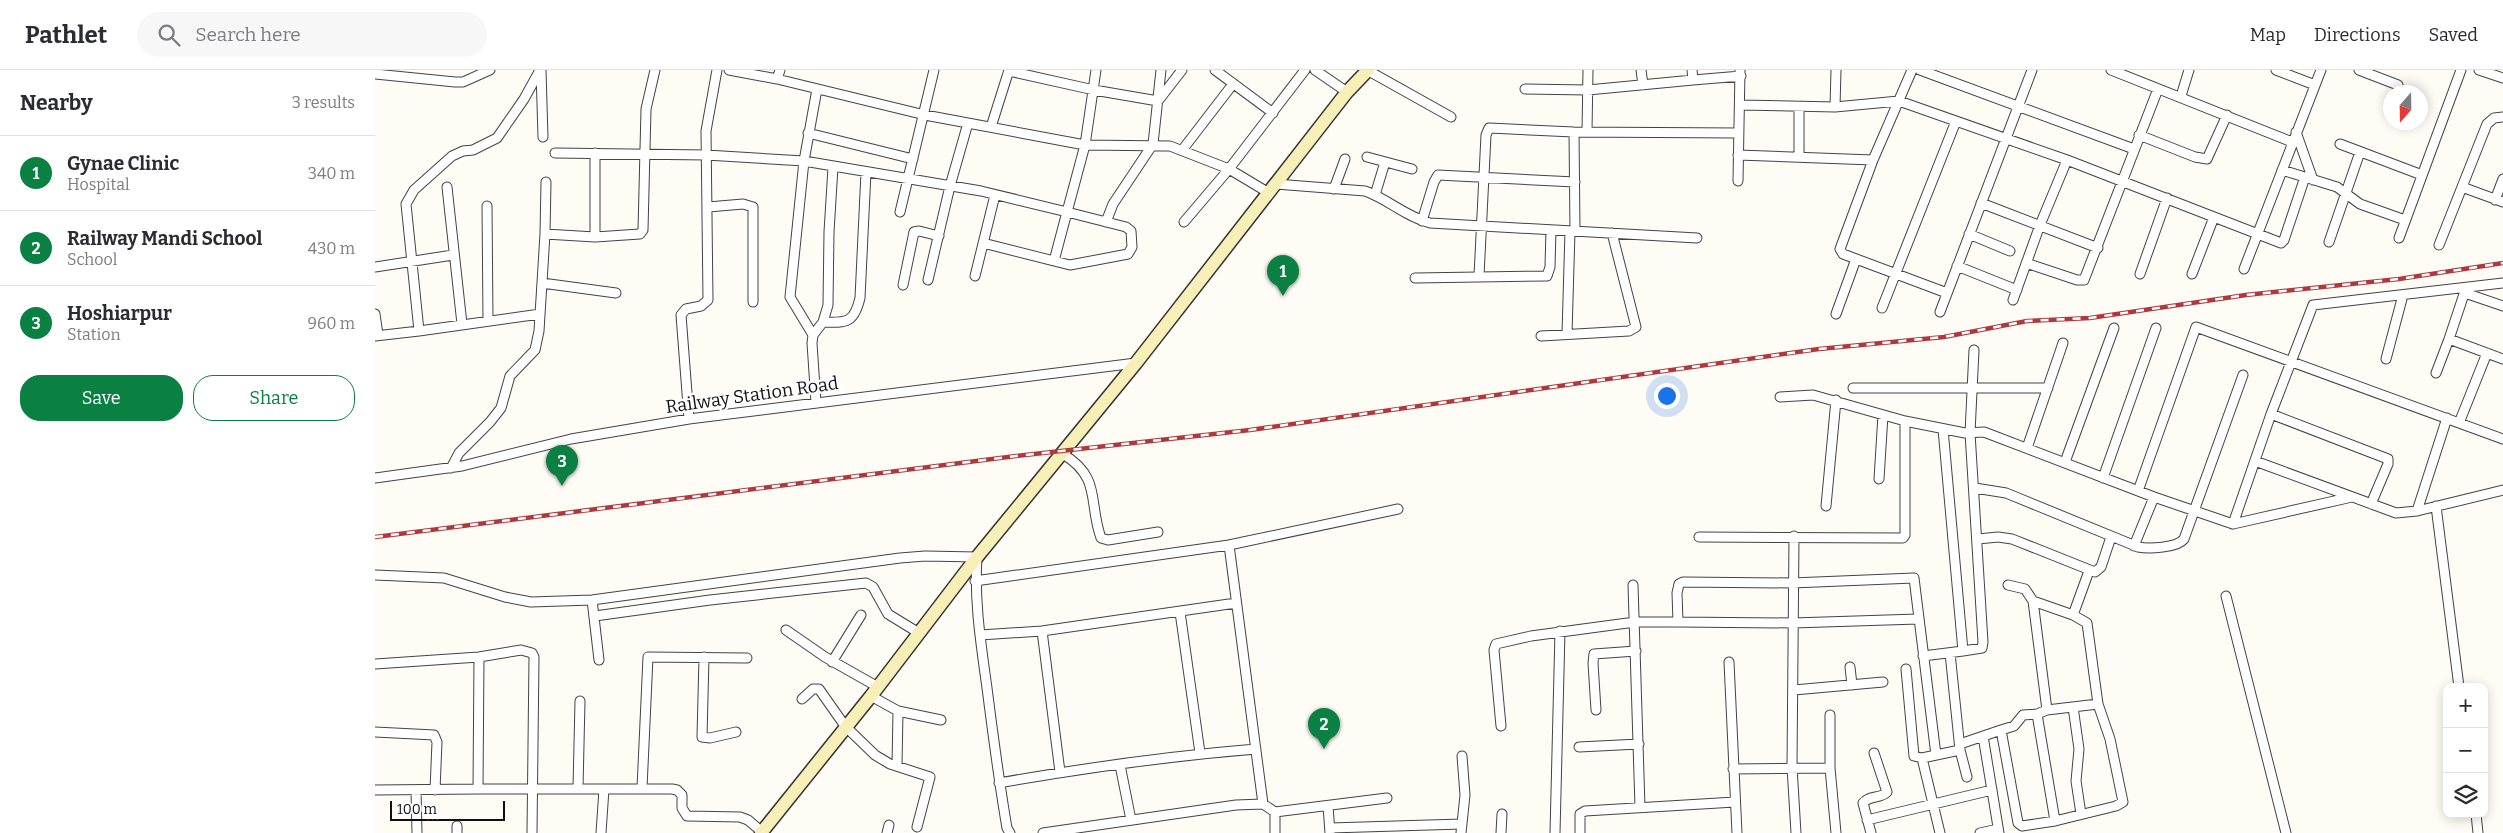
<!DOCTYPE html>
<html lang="en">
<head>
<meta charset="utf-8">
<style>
  :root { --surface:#fff; --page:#f7f7f7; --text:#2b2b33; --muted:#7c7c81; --line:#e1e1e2; --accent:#0b8043 }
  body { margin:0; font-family:Bitter,serif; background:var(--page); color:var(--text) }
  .controls { position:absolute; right:15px; bottom:15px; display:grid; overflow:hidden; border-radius:10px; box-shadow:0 2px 12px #0003 }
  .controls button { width:45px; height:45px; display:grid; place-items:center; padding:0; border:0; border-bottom:1px solid var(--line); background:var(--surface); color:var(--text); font:25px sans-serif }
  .compass { position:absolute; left:2008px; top:15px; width:45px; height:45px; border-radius:50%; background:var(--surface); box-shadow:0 2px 12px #0003; rotate:200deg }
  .scale { position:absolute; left:15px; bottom:12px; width:115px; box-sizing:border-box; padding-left:5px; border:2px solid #101010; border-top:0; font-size:14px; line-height:18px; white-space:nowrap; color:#101010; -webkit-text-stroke:4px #fff; paint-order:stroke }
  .you { position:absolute; left:1291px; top:325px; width:18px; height:18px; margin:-12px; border:4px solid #fff; border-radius:50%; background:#1a73e8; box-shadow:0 0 0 8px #1a73e833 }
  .badge { display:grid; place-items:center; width:32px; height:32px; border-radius:50%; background:var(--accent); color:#fff; font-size:16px; font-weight:700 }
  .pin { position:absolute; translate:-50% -41px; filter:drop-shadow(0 1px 2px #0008) }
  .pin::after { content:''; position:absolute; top:26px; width:18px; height:15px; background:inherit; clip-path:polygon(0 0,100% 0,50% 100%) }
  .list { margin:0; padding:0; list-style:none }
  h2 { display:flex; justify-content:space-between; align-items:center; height:65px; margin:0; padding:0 20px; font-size:21px }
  h2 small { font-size:16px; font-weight:400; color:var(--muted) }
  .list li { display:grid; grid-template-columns:32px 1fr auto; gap:15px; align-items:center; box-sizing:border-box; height:75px; padding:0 20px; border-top:1px solid var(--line) }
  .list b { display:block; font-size:19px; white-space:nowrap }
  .list p { margin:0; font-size:16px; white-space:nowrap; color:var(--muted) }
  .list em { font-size:16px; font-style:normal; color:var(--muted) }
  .actions { display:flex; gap:10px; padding:15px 20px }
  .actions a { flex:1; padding:11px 0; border:1px solid var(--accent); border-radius:20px; text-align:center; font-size:18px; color:var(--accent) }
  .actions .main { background:var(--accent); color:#fff }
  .icon { flex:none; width:28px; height:28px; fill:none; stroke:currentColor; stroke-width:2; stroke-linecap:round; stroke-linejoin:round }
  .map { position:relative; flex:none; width:2128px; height:763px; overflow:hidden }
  header { display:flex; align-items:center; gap:30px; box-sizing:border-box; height:70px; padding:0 25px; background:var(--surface); border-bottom:1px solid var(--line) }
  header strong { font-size:24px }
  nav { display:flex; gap:28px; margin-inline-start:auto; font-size:18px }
  .search { width:350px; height:45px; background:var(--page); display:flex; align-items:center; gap:12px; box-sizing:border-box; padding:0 18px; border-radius:28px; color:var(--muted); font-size:19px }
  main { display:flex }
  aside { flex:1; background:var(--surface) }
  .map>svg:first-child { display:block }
</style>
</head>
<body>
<header>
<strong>Pathlet</strong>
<div class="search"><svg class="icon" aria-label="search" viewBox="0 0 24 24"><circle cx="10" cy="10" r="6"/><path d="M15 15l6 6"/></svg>Search here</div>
<nav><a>Map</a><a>Directions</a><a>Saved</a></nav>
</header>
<main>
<aside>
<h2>Nearby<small>3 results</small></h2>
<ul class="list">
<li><span class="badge">1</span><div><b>Gynae Clinic</b><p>Hospital</p></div><em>340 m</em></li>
<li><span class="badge">2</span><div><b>Railway Mandi School</b><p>School</p></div><em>430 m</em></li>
<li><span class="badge">3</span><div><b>Hoshiarpur</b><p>Station</p></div><em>960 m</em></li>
</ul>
<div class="actions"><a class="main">Save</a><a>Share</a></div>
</aside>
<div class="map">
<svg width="2128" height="763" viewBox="0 0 2128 763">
  <rect width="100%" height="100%" fill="#fefcf5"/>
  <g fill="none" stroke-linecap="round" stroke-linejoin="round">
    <defs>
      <path id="street" d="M166,0l2,67
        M354,0l48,9
        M405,0l-3,9 148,36 160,30 85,1 59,23 40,24
        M840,0l58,43
        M940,0l32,22
        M992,0l84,47
        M1266,0l2,15
        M1317,0l1,10 48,-4
        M1537,0l-39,90 -33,89 3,5 104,39
        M1545,0l214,79
        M1736,0l181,72
        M1901,0l39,15
        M1984,0l39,15
        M2104,0l24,8
        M634,1l85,19 64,11 24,-31
        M0,4l80,8h8l27,-12
        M1150,19l63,1 105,-10
        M1806,26l8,-26
        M1365,35l95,2 64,-6 168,59 214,83 3,-3 21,-63
        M1460,37l1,-37
        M616,57l18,-57
        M1199,62l1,99
        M1212,62l1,-62
        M1921,62l17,48
        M433,63l105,26
        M1764,65l56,22 12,2 20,-44
        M1965,74l82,31
        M808,79l50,-65
        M180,83l151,2 98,6 177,30 86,21 18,-67 11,-75
        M220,83v84l45,-3 3,-4 3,-121 9,-39
        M1363,85l135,5
        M992,87l45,12
        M1424,87v-50
        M1907,100l55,17 23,17 45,16
        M1363,111l2,-111
        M901,114l89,7c23,8 41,26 65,32l267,15
        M72,117l15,137
        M2087,117l41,15
        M959,119l11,-30
        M1000,125l10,-33
        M2120,130l8,-21
        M1606,133l117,45
        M112,136l1,114
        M333,137l35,-3 10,3v95
        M525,142l34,-142
        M1047,151l12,-39 4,-7 137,7
        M731,152l7,-18 40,-60 8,-74
        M809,152l45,-53 76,-99
        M170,164l1,-52
        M1594,164l41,17
        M2024,168l62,-168
        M1954,172l31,-90
        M608,173l71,18 16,4 58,-11 4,-7 -1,-16 -5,-4 -59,-15 -13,49
        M2064,175l48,-121 7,-6 9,-1
        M1651,193l51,17h7l74,-191
        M1582,196l60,24
        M0,197l78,-12
        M1869,199l77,-199
        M1765,204l27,-76
        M1817,204l22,-57
        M600,206l20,-81
        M1104,206l7,-141 3,-7 85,4 164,1
        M1040,208l132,-2 3,-9 1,-37
        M553,210l22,-94 18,-63
        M167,213l74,10
        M528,215l11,-53 5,-1 20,5
        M2091,218l-17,51 54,20
        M2090,223l38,13
        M1638,230l27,-75 27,-65
        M1507,238l74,-187
        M1565,242l92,-242
        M0,244l3,21
        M165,244l-121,17 -13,-127 8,-14 38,-34 11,-5 10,-1 24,-12 27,-39 16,-29
        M1461,244l20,-55
        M448,252c24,1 31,1 37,-24l6,-126
        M1192,264l3,-103
        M438,265l-23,-38 14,-136 13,-72
        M0,266l44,-5
        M1166,266l88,-5 7,-4 -24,-94
        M2011,289l17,-64
        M2061,303l13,-34
        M1478,318h195
        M1405,327l33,-2 92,26 60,12 19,-1 170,65 79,27 38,-110 42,-109 190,-22
        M441,333l-4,-60 1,-8 10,-13 5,-17 1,-73 4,-65
        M1896,344l117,45v5l-17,40
        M314,349l-8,-104 5,-6 15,-3 7,-6 -2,-169 11,-61
        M2084,353l28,-70
        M1652,378l36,-105
        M688,384c39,24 25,48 38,84l7,2 50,-8
        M1880,391l141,52 21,-2 86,-21
        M1690,392l49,-134
        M76,398l8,-15 31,-31 11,-14 9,-32 25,-26 4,-19 6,-97 50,3
        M0,408l87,-12 109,-27 118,-20 447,-56
        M1728,408l53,-150
        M1504,409l4,-64
        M1600,418l31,5 132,54c11,2 39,1 46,-8l59,-164
        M1763,421l58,-164 307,112
        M1451,436l10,-106
        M2061,436l23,181
        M2042,441l30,-93
        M1858,454l119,-27
        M1419,466l-2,231 4,66
        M1324,467l204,1 2,-3v-114
        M1603,469l20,-2 14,2 83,33 6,-5 10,-30
        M854,475l169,-36
        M1759,476l20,-49
        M0,505l69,3 61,19 26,5 61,-2 308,-42 25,-2 52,1c-3,44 4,87 10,131 6,47 12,94 20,140l3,5
        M600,511l254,-36 34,259
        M1258,515l7,222
        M1851,526l60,237
        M217,530l7,60
        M1658,531l14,109
        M805,542l20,141
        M1698,545l16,-44
        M220,546l115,-16 156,-17 7,4 15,27 31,19
        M1543,549l-125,4 -115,-1 -1,-29 2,-9 4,-2 109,1 122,-5 22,177
        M411,560l39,27 53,30
        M667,561l18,141
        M605,565l62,-4 194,-28
        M1588,581l19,-3 1,-6 -13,-209 4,-83
        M1575,583l10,97 7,27
        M1548,586l40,-5 -20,-222
        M329,587l-2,80 8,1 26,-6
        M457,592l29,-47
        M1354,592l8,171
        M0,594l104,-7 42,-7 11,3 2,4 -2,176
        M1475,597l2,18
        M1531,599l8,87 8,2 38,-8
        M1419,620l89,-8
        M496,626l27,15 43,9
        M427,629l11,-10h6l26,37 30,29 15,9 40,13 -13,50
        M1698,637l6,42 -3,32 5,33
        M1221,640l-3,-47 1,-9 42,-3
        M1455,645v53l6,65
        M1126,656l-7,-76 2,-6 35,-8 104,-14h43
        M1626,660l13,-4 9,-11 14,-1
        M0,662l59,3 3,7 -2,48
        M1608,666l16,97
        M1585,674l41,-14 17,93 4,3 33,-5 61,-15 7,-4 -13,-63 -12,-35 -11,-81 -14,-8 -40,-14 -8,-12 -17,-4
        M1204,677l60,-3
        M1547,688l18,75
        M745,695l11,55
        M522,696l1,-55
        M1358,699l97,-1
        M624,713c85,-15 171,-27 257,-34
        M203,718l2,-87
        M267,718l6,-131 99,1
        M103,719h194l5,1 5,5v13l5,8 53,1 8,3 14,12
        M0,720l103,-1 1,-132
        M41,720l1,43
        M953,736l2,27
        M900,742v21
        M2101,744l2,19
        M1492,750l125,-30
        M1680,751l-18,-107 10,-4 51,-6
        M955,758l132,-4
        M82,763v-7
        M226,763l3,-44
        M512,763l2,-8
        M668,763l193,-28 27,-1 12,8 112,-14
        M1086,763l4,-38 -3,-39
        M1126,763l1,-19
        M1180,763l5,-202
        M1205,763v-19l5,-3 150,-9
        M1496,763l-8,-30c6,-8 18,-4 24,-11l-13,-39
        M1605,763l18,-4"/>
      <path id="secondary" d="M386,763l110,-137 106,-139 159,-194 211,-271 21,-22"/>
    </defs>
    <use href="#street" stroke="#434343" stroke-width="11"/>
    <use href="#secondary" stroke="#323232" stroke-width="15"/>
    <use href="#street" stroke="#fff" stroke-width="9"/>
    <use href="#secondary" stroke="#f6efb8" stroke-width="12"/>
    <defs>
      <path id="rail" d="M0,467l641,-81 234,-26 569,-81 125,-12 83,-16 63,-3 156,-23 153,-16 104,-16"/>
    </defs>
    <use href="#rail" stroke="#b0383d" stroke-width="4.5"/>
    <use href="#rail" stroke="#fff" stroke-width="2.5" stroke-dasharray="8" stroke-linecap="butt"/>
  </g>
  <g text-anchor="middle" stroke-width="5" stroke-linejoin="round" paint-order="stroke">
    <g font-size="18" fill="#101010" stroke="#fff">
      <text transform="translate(377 325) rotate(-8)" y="6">Railway Station Road</text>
    </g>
  </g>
</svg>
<div class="controls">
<button>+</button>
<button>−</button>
<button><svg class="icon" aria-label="layers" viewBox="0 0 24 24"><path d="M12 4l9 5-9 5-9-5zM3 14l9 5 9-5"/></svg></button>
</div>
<svg class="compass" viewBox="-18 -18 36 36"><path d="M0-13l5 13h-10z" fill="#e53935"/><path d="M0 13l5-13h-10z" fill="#7c7c81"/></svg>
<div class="scale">100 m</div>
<div class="you"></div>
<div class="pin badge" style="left:908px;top:226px">1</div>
<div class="pin badge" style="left:949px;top:679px">2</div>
<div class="pin badge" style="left:187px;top:416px">3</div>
</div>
</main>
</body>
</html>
